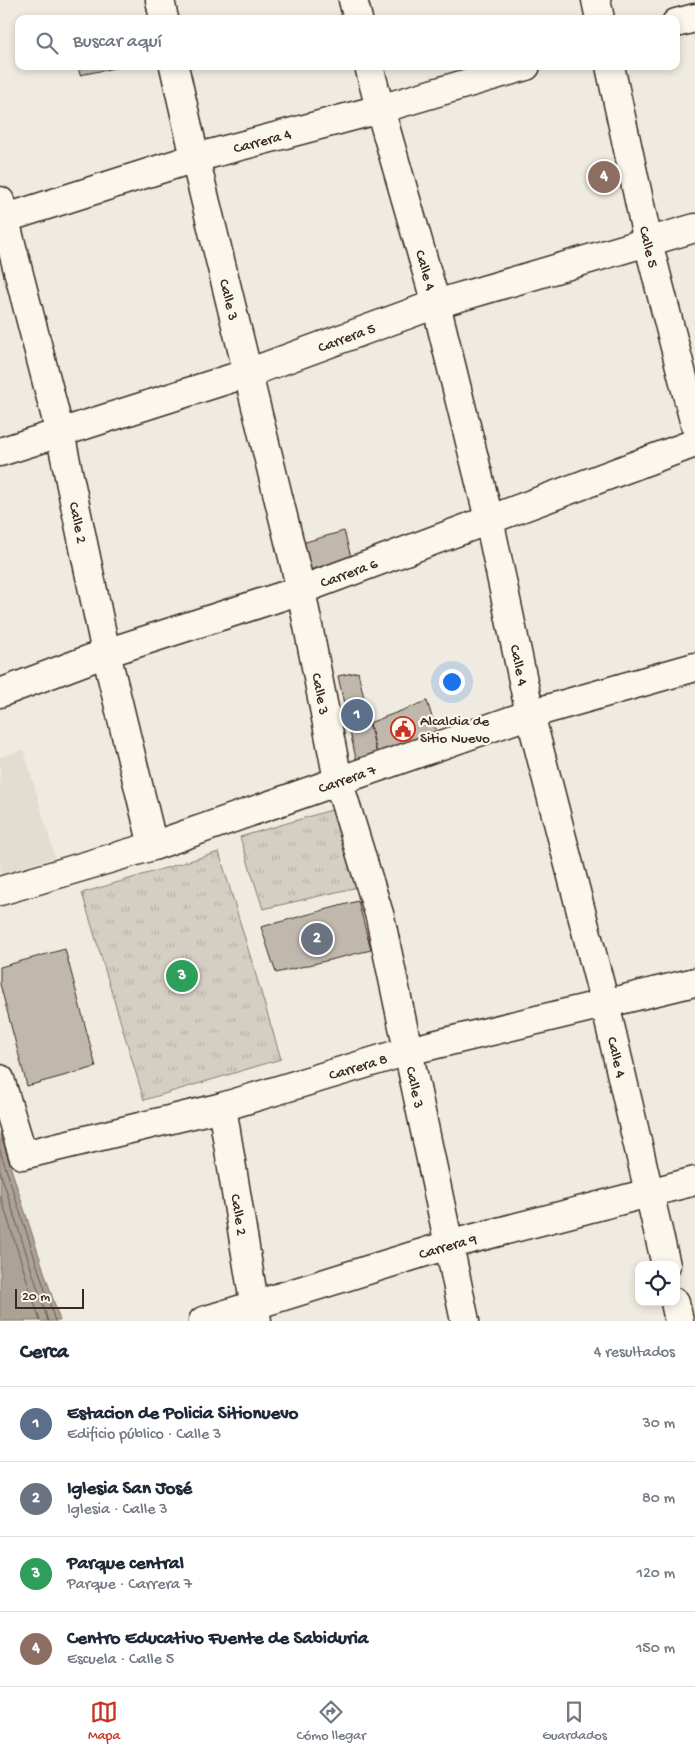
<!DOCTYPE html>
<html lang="es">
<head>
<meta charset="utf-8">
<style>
  :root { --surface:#fff; --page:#f6f6f7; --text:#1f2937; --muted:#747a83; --line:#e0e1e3; --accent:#c8321e }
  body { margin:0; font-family:"Gochi Hand",sans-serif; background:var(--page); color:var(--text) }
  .controls { position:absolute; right:15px; bottom:15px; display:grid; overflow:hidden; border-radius:10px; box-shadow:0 2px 8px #0003 }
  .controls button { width:45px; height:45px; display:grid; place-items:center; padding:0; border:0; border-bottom:1px solid var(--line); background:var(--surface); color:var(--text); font:25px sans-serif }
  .scale { position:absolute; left:15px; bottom:12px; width:69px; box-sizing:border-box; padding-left:5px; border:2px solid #3b2a1e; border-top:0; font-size:14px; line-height:18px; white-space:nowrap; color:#3b2a1e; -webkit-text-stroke:4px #fbf7ec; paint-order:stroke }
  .you { position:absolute; left:451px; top:681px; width:18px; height:18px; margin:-12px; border:4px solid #fff; border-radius:50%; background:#1a73e8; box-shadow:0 0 0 8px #1a73e833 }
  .badge { display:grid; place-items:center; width:32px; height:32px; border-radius:50%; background:var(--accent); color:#fff; font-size:16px; font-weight:700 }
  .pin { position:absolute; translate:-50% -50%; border:2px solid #fff; box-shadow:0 1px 5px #0006 }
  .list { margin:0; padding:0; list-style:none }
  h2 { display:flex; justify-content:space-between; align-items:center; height:65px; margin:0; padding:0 20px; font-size:21px }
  h2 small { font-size:16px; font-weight:400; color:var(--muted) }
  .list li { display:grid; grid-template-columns:32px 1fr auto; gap:15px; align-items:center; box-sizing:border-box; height:75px; padding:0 20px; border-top:1px solid var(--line) }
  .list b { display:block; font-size:19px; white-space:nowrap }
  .list p { margin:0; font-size:16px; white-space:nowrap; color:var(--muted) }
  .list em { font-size:16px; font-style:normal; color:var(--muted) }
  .icon { flex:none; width:28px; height:28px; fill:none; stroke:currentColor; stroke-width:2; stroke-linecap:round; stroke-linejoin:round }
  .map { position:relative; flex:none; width:695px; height:1321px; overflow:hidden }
  .search { position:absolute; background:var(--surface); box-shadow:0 2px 8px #0003; left:15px; right:15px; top:15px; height:55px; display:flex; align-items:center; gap:12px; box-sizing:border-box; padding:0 18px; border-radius:10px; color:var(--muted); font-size:19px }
  .sheet { height:365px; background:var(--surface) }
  nav { display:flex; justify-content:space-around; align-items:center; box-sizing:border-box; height:70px; border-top:1px solid var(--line); background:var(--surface); font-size:14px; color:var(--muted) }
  nav a { display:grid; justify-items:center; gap:2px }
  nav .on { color:var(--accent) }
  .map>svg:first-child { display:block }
</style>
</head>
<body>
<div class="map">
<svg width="695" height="1321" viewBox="0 0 695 1321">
  <defs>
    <pattern id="park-tufts" width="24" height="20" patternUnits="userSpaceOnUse" patternTransform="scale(1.25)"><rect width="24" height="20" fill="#d5cec3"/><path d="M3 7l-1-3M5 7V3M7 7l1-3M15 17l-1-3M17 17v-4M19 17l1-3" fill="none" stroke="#b8b1a7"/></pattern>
  </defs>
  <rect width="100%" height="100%" fill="#f0ebe0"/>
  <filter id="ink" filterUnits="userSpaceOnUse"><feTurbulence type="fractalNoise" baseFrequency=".02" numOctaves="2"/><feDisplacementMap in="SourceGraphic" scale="10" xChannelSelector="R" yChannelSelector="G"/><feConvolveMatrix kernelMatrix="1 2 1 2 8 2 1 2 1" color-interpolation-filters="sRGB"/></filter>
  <g filter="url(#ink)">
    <path fill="#e2dcd1" d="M24,750l31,107 -55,18v-118z"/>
    <path fill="url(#park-tufts)" stroke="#887c70" d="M338,808l20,79 -95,22 -23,-72z
      M219,852l62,207 -137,41 -62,-207z"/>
    <path fill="#aca397" stroke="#7f7367" d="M0,1134l60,187h-60z"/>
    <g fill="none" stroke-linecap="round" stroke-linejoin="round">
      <path stroke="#685a4e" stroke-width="1" d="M0,1150l55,171
        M0,1171l48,150
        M0,1195l40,126"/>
    </g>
    <path fill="#c0b8ad" stroke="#3b2a1e" d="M78,66h46l-44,9z
      M344,531l7,26 -41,13 -8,-27z
      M358,672l19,82 -21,5 -18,-83z
      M427,701l11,35 -61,18 -8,-31z
      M358,901l13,49 -95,23 -15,-46z
      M65,949l31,118 -69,19 -27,-102v-17z"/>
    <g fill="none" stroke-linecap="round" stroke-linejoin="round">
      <defs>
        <g id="minor">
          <path d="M160,0l4,19"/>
          <path d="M596,0l4,19"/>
          <path d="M676,23l19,-5"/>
          <path id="s1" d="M174,66l21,92 106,432 37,190 42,137 85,404"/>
          <path id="s2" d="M610,66l38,176 47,183"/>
          <path id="s3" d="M0,201l60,232 46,220 47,193"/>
          <path id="s4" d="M0,220l195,-62 185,-49 146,-43"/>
          <path id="s5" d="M0,452l248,-79 188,-69 259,-76"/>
          <path id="s6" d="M0,693l106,-40 195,-63 394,-147"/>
          <path id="s7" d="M0,891l153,-45 377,-132 165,-47"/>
          <path id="s8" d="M0,1079l23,76 199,-48 186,-56 287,-69"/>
          <path id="s9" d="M222,1107l35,214"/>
          <path id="s10" d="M203,1321l245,-76 247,-64"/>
        </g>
        <g id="major">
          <path d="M353,0l5,19"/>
          <path id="s11" d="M369,66l11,43 56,195 53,215 41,195 75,290 61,261"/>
          <path d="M675,1302l4,19"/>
        </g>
      </defs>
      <use href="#minor" stroke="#3b2a1e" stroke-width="31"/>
      <use href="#major" stroke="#3b2a1e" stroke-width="31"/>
      <use href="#minor" stroke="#fbf7ec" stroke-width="28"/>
      <use href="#major" stroke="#fbf7ec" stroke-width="28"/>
    </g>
  </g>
  <defs>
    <symbol id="civic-ring" viewBox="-11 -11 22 22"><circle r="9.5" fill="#fbf7ec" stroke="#c8321e" stroke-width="1.5"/><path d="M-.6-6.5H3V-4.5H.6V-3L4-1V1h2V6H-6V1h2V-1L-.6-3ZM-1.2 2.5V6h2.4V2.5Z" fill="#c8321e"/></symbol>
  </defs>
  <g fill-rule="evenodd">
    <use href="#civic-ring" x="389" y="715" width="28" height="28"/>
  </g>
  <g text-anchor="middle" stroke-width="4.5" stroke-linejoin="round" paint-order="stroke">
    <g font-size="15" fill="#3b2a1e" stroke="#fbf7ec">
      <text dy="5" stroke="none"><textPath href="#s4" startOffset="274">Carrera 4</textPath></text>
      <text dy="5" stroke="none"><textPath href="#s2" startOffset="185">Calle 5</textPath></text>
      <text dy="5" stroke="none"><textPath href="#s11" startOffset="212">Calle 4</textPath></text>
      <text dy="5" stroke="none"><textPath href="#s1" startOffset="240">Calle 3</textPath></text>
      <text dy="5" stroke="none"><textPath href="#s5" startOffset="365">Carrera 5</textPath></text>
      <text dy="5" stroke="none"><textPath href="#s3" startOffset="331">Calle 2</textPath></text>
      <text dy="5" stroke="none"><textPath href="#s6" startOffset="369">Carrera 6</textPath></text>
      <text dy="5" stroke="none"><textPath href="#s11" startOffset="618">Calle 4</textPath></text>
      <text dy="5" stroke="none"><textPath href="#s1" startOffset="645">Calle 3</textPath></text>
      <text dy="5" stroke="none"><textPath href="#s7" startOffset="365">Carrera 7</textPath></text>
      <text dy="5" stroke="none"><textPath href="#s11" startOffset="1022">Calle 4</textPath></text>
      <text dy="5" stroke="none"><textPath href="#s8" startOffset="426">Carrera 8</textPath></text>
      <text dy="5" stroke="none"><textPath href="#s1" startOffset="1050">Calle 3</textPath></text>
      <text dy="5" stroke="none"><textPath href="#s9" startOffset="109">Calle 2</textPath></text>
      <text dy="5" stroke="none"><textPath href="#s10" startOffset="256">Carrera 9</textPath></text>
    </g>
    <g font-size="15" fill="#3b2a1e" stroke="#fbf7ec" text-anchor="start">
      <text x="420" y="725">Alcaldia de<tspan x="420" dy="17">Sitio Nuevo</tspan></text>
    </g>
  </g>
</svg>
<div class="controls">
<button><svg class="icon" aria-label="locate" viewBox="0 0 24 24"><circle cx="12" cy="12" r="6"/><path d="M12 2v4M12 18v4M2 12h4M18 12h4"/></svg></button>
</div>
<div class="scale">20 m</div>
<div class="you"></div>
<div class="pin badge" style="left:357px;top:715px;background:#5c6f8a">1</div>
<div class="pin badge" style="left:317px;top:939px;background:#6b7280">2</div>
<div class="pin badge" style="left:182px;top:976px;background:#2e9e5b">3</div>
<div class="pin badge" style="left:604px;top:177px;background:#8d6e63">4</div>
<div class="search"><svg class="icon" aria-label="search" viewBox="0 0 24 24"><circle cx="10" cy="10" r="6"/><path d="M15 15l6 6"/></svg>Buscar aquí</div>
</div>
<section class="sheet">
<h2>Cerca<small>4 resultados</small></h2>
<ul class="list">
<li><span class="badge" style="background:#5c6f8a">1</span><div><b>Estacion de Policia Sitionuevo</b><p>Edificio público · Calle 3</p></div><em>30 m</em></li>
<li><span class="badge" style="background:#6b7280">2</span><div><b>Iglesia San José</b><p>Iglesia · Calle 3</p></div><em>80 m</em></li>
<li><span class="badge" style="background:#2e9e5b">3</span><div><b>Parque central</b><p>Parque · Carrera 7</p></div><em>120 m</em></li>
<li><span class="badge" style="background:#8d6e63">4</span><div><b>Centro Educativo Fuente de Sabiduria</b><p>Escuela · Calle 5</p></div><em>150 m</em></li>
</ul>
</section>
<nav>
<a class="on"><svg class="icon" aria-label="map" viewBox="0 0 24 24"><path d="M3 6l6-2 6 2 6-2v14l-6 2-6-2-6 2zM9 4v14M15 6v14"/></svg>Mapa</a>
<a><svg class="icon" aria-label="directions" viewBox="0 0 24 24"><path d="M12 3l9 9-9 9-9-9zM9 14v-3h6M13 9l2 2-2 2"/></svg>Cómo llegar</a>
<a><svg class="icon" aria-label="saved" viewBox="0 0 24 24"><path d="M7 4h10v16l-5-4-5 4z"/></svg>Guardados</a>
</nav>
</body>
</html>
